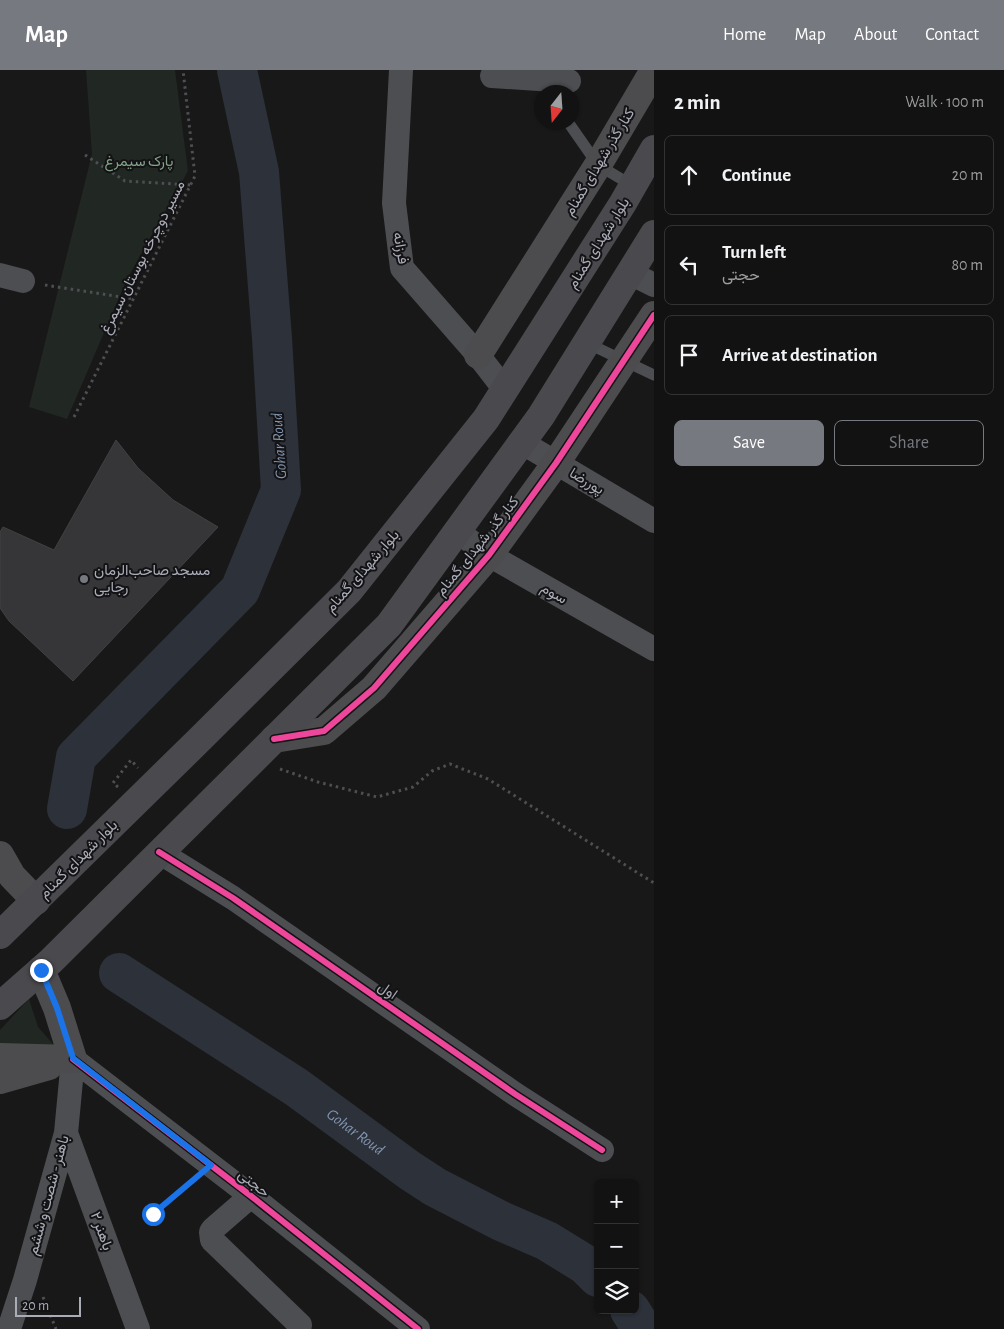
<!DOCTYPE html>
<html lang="en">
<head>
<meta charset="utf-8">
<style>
  :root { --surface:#121212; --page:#1f2020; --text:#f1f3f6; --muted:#9c9e9f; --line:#313232; --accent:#777980 }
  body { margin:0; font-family:"Alegreya Sans",Vazirmatn,sans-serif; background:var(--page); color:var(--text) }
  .controls { position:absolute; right:15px; bottom:15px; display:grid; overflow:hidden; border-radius:8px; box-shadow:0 1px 4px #0004 }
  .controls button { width:45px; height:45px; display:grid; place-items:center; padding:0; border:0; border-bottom:1px solid var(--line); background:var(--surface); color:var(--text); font:25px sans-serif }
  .compass { position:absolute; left:534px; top:15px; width:45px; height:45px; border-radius:50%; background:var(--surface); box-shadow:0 1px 4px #0004; rotate:197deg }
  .scale { position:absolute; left:15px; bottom:12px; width:66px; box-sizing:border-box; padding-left:5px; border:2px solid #aaadb8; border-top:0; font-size:14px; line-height:18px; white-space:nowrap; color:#aaadb8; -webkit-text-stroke:4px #131214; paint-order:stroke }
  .stop { position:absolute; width:15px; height:15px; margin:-11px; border:4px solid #1a73e8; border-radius:50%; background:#fff }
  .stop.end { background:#1a73e8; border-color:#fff; box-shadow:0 1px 5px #0008 }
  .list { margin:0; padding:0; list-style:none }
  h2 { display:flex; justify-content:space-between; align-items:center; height:65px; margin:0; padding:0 20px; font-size:21px }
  h2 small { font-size:16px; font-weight:400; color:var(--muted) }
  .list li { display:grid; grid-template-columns:32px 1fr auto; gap:15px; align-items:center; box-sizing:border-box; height:80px; margin:0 10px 10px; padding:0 10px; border:1px solid var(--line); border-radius:8px }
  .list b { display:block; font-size:19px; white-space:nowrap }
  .list p { margin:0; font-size:16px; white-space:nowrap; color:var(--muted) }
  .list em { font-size:16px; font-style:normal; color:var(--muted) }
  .actions { display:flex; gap:10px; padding:15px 20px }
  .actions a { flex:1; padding:11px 0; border:1px solid var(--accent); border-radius:8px; text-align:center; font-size:18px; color:var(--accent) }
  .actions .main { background:var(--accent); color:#fff }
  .icon { flex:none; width:28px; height:28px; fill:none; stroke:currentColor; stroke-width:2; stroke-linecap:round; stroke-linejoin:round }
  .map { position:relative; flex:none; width:654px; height:1259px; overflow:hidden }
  header { display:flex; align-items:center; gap:30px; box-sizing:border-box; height:70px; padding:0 25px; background:var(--accent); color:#fff }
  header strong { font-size:24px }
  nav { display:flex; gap:28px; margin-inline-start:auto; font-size:18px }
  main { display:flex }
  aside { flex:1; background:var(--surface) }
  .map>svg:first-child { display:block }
</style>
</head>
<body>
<header>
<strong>Map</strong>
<nav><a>Home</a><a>Map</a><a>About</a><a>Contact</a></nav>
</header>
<main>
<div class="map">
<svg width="654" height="1259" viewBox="0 0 654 1259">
  <rect width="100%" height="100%" fill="#181818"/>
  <path fill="#212722" d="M86,0h89l13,101 -61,108 -60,140 -38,-12 63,-253z
    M29,929l9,28 22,25 -60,-7v-15z"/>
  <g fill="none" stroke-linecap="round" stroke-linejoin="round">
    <g stroke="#2c313a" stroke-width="40">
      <path d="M67,739l9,-52 164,-167 41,-100 -9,-152 -13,-166 -22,-102"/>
      <path id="s1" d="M119,903l177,114 113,83 26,17 66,34 46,20 39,24 12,12"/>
      <path d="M630,1240l12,19"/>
    </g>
  </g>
  <path fill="#363638" stroke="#414144" d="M116,370l22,28 35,32 45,27 -145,154 -64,-60 -9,-13v-76l3,-5 51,23z"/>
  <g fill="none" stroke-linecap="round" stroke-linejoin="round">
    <path stroke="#4e4f52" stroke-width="3" stroke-dasharray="2.5 4" stroke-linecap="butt" d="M85,85l40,26 66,4
      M45,215l89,14
      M74,347l121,-241 -12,-106
      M280,699l38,13 59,15 36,-10 19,-16 18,-7 38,15 166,104
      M118,717l-5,-4 18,-23 7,8
      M153,1144l40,-34
      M43,1227l13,32"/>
    <path stroke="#4d4e51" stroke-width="11" d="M568,52l30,43 35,21
      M587,273l67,32"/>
    <path stroke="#4d4e51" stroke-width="24" d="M401,0l-7,133 8,65 76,87 27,35
      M492,6l77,5
      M630,203l24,12
      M0,205l23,6
      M521,372l133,79
      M457,461l32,24 165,94
      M159,782l74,46 282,196 87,56
      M73,989l178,137 167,133
      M66,1063l72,196
      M251,1126l-38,33 -2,3 1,8 88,85
      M9,1259l16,-49 41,-147 7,-74"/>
    <path stroke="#4c4c4f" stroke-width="28" d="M478,285l120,-190 56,-95
      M274,669l50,-8 50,-43 115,-133 67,-92 98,-148
      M0,785l12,21 24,25
      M0,987l73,2 -16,-51 -16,-38
      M0,1010l49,-14"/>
    <path stroke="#4a4a4e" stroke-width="28" d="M0,865l197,-193 152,-151 137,-172 137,-216 31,-54
      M0,936l51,-45 338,-336 152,-209 113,-182"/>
    <defs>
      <path id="cycleway" d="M274,669l50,-8 50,-43 115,-133 67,-92 98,-148
        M159,782l74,46 282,196 87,56
        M73,989l178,137 167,133"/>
    </defs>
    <use href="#cycleway" stroke="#131214" stroke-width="9"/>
    <use href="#cycleway" stroke="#ed469a" stroke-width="6"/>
  </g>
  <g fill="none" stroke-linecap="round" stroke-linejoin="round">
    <path stroke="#1a73e8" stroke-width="6" d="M41,900l16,38 16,50 138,107 -58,49"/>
  </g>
  <circle fill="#777980" stroke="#131214" stroke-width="2" cx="84" cy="509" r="5"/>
  <g text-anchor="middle" stroke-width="4" stroke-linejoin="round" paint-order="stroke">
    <g font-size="15" fill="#82a288" stroke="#131214">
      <text x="139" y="96">پارک سیمرغ</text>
    </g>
    <g font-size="15" fill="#aaadb8" stroke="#131214">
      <text transform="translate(599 92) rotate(-59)" y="5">کنار گذر شهدای گمنام</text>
      <text transform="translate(598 173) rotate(-58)" y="5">بلوار شهدای گمنام</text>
      <text transform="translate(401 178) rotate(80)" y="5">فرزانه</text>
      <text transform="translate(142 187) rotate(-63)" y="5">مسیر دوچرخه بوستان سیمرغ</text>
      <text transform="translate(587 411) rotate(31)" y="5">پوررضا</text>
      <text transform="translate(477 476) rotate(-51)" y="5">کنار گذر شهدای گمنام</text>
      <text transform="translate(362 501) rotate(-49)" y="5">بلوار شهدای گمنام</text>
      <text transform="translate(554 523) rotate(30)" y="5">سوم</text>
      <text transform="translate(78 789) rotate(-45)" y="5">بلوار شهدای گمنام</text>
      <text transform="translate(388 920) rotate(35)" y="5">اول</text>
      <text transform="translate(254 1113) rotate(38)" y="5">حجتی</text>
      <text transform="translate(48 1125) rotate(-75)" y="5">باهنر - شصت و ششم</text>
      <text transform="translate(102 1161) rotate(70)" y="5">باهنر ۲</text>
    </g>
    <g font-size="15" fill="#aaadb8" stroke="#131214" text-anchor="start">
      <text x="94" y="505">مسجد صاحب‌الزمان<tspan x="94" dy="17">رجایی</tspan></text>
    </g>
    <g font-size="16" font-style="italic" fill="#8396b1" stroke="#131214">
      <text transform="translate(278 376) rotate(-94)" y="6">Gohar Roud</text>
      <text dy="6" stroke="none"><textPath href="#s1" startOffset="285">Gohar Roud</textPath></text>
    </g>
  </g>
</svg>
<div class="controls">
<button>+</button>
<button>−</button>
<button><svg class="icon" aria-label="layers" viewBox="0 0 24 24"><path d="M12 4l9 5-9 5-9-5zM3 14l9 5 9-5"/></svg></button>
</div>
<svg class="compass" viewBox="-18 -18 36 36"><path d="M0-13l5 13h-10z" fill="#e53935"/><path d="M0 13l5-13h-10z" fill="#9c9e9f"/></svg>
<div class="scale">20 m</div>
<div class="stop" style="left:153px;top:1144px"></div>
<div class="stop end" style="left:41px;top:900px"></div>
</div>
<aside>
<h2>2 min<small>Walk · 100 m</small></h2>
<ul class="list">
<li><svg class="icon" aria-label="ahead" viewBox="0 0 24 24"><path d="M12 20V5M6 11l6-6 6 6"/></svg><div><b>Continue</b></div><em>20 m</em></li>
<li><svg class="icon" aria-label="left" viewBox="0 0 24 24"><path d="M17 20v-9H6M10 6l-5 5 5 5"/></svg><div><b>Turn left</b><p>حجتی</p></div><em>80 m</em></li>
<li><svg class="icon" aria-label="arrive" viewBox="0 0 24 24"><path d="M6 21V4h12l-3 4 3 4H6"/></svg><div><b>Arrive at destination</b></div></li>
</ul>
<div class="actions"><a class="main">Save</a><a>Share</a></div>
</aside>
</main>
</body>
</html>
